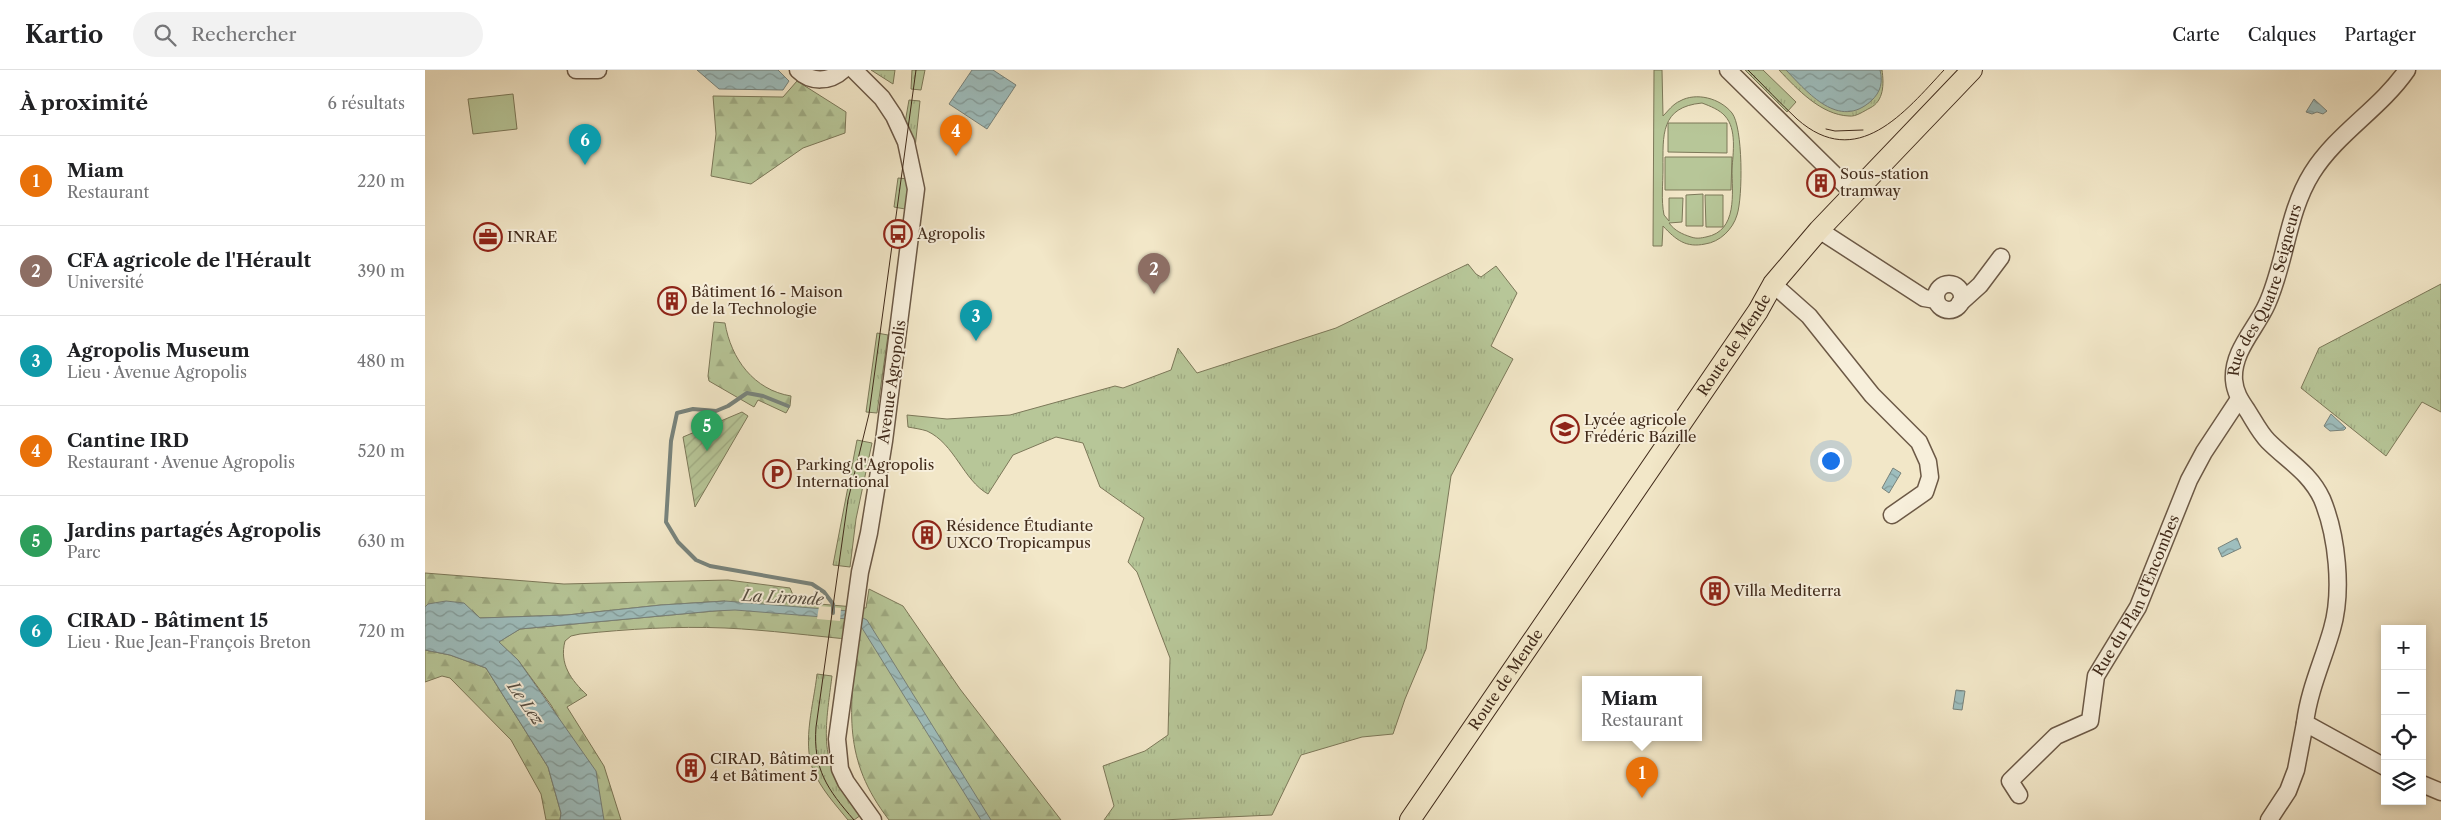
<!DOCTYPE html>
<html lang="fr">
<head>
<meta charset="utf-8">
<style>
  :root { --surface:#fff; --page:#f2f2f2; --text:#202124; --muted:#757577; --line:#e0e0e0; --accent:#db2777 }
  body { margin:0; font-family:"Libre Caslon Text",serif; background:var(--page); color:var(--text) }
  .controls { position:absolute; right:15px; bottom:15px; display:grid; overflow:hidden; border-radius:0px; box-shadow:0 2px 8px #0003 }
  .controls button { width:45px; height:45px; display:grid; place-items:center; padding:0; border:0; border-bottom:1px solid var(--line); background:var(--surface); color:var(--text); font:25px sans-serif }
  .you { position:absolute; left:1405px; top:390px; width:18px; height:18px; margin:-12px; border:4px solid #fff; border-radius:50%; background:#1a73e8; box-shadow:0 0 0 8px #1a73e833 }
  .badge { display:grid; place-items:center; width:32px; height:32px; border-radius:50%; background:var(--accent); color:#fff; font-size:16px; font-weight:700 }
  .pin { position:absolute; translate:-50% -41px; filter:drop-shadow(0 1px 2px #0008) }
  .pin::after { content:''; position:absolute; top:26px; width:18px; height:15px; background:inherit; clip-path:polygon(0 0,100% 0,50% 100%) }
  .popup { position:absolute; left:1157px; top:606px; width:120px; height:65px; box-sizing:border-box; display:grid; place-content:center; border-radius:0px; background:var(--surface); filter:drop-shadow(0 1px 4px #0005); font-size:16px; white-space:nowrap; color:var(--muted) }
  .popup b { font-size:19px; color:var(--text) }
  .popup::after { content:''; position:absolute; left:50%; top:100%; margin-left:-10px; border:10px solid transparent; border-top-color:var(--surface) }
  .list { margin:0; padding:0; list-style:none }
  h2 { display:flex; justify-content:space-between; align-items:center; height:65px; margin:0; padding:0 20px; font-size:21px }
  h2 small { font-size:16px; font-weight:400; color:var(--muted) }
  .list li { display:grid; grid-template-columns:32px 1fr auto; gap:15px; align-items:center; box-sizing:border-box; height:90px; padding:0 20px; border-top:1px solid var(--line) }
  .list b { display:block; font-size:19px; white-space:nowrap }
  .list p { margin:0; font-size:16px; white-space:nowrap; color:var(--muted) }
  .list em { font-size:16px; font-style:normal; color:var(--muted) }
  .icon { flex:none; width:28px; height:28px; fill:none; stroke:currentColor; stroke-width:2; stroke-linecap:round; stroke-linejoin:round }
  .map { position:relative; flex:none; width:2016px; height:750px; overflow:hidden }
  header { display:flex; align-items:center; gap:30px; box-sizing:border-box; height:70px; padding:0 25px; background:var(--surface); border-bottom:1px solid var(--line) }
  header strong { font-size:24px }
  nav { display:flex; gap:28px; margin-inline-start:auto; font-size:18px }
  .search { width:350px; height:45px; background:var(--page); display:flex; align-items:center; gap:12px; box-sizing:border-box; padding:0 18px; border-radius:28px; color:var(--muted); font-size:19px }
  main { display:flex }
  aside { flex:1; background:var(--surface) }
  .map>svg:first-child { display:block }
</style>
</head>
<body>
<header>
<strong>Kartio</strong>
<div class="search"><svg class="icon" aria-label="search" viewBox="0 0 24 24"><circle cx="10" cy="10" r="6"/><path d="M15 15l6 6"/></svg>Rechercher</div>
<nav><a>Carte</a><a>Calques</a><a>Partager</a></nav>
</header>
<main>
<aside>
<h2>À proximité<small>6 résultats</small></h2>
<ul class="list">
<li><span class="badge" style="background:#e8710a">1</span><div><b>Miam</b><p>Restaurant</p></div><em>220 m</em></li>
<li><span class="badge" style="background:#8d6e63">2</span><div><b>CFA agricole de l'Hérault</b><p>Université</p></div><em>390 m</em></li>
<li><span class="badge" style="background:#0f9aa8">3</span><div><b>Agropolis Museum</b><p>Lieu · Avenue Agropolis</p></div><em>480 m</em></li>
<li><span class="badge" style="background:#e8710a">4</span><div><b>Cantine IRD</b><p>Restaurant · Avenue Agropolis</p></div><em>520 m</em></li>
<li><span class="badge" style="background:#2e9e5b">5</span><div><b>Jardins partagés Agropolis</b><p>Parc</p></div><em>630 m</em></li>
<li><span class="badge" style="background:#0f9aa8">6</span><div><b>CIRAD - Bâtiment 15</b><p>Lieu · Rue Jean-François Breton</p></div><em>720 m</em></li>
</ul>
</aside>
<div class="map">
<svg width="2016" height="750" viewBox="0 0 2016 750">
  <defs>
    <pattern id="grass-tufts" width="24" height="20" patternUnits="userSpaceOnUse" patternTransform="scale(1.25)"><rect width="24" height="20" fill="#b7c698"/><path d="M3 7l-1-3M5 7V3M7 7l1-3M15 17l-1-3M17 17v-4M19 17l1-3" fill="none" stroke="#9eaa82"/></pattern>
    <pattern id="forest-firs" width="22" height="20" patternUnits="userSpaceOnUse" patternTransform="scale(1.25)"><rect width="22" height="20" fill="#b7c698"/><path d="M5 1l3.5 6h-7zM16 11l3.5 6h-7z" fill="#9eaa82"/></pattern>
    <pattern id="garden-furrows" width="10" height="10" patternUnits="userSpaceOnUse" patternTransform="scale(1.25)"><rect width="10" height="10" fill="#b7c698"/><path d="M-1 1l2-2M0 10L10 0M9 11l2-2" fill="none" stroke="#9eaa82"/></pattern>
    <pattern id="water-waves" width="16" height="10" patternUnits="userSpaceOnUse" patternTransform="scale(1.25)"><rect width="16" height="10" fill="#9ebebe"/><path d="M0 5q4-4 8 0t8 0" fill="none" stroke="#829b9a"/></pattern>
  </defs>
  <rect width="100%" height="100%" fill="#f2e7c8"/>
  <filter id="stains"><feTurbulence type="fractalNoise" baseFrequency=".004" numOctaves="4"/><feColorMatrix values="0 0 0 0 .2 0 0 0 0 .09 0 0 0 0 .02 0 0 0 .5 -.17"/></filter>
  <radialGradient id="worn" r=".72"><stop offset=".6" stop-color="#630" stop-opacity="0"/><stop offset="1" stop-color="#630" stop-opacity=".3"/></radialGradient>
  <path fill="url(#grass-tufts)" stroke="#7c7859" d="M446,0h24l-2,14z
    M487,0h13l-4,20 -10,-1z
    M1320,0h18l33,32 -9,10z
    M1354,0h103c2,14 2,31 -12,38 -6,3 -14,9 -21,8 -28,-1 -52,-27 -70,-46z
    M484,30l11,1 -5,47 -10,-25z
    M473,108l11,1 -4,30 -11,-2z
    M1043,194l8,10 5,3 15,-11 21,27 -26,53 22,13 -62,117 -25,173 -21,50 -12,35 -31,3 -61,18 -29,60 -110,5h-58l10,-14 -11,-40 42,-15 23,-16 2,-77 -33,-86 -9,-10 16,-44 -44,-31 -17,-44 -27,-6 -43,18 -25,39c-25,-14 -33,-50 -61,-63 -6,-2 -14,-3 -19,-4l-1,-12 40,4 63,-4 105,-29 8,2 48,-18 7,-22 19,25 139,-45z
    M2016,214v128l-19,-10 -36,54 -85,-68 18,-40z
    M452,263l11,2 -11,78 -11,-1z
    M432,370l15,3 -16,76 -6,48 -17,-2z
    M392,604l15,2c-8,62 -14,88 29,139l-7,5h-6c-13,-16 -27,-31 -35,-50 -11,-29 1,-67 4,-96z"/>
  <path fill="url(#forest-firs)" stroke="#7c7859" d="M372,11l49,31 -1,21 -42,15 -52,36 -40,-8 5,-42 -3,-38 70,1z
    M289,252l11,1c6,36 29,67 66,73l-1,10 -4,7 -28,-13 -4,7 -45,-26 -1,-5z
    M0,503l139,11 164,-4 62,8 6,14 70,6 3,-19 34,17 57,83 101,131h-172c-47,-61 -39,-108 -32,-180 -44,-4 -88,-10 -132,-12 -49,-2 -96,1 -145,6l-9,2 -6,5c-6,23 6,39 22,54l-20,12 37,59 17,54h-28l-2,-45 -40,-70 -33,-45 -20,-18 22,-13 205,-19v-9l-64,4 -94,10 -87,3 -7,-7 -45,-7 -3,3z
    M0,580l25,5 36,13 62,99 13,46 -1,7h-14l-5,-26 -30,-54 -61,-62 -8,-2 -17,6z"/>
  <path fill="url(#garden-furrows)" stroke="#7c7859" d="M317,342l6,4 -53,91 -12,-70z"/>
  <path fill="#b7c698" stroke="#7c7859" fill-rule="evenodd" d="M1229,0h8l1,46c5,-5 10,-12 17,-15 16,-9 40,-3 52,12 11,14 11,84 5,102 -4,14 -17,27 -32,29 -19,4 -29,-4 -42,-18l-1,20h-9zM1277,33c8,3 18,7 23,13 12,13 8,37 7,53 0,24 6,62 -26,68 -5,1 -9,2 -15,0 -9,-3 -16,-6 -22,-14l13,-1 1,-24h-14v23l-5,-6c-3,-15 -1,-31 -1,-46 0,-34 -3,-62 39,-66z
    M88,24l4,35 -44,5 -5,-35z
    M1243,53h59v30l-59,-1z
    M1240,87h67l-1,33h-66z
    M1278,124v32h-17v-31z
    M1280,125h18v32h-17z"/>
  <path fill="url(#water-waves)" stroke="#78837c" d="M272,0h81l11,11 -6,9 -64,-1z
    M547,0h21l23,15 -29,44 -38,-25z
    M1361,0h94c3,12 1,22 -9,31 -32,29 -63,-8 -85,-31z
    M1889,29l13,12 -4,3 -6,-2 -5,2 -6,-2z
    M1906,344l15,14 -2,2 -14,1 -6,-5z
    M1468,398l8,5 -12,20 -7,-5z
    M1812,468l4,10 -19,9 -4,-9z
    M21,531l18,2 16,15 87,-3 94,-10 64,-4 124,10 18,9 124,200h-10l-119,-192 -14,-9 -113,-9 -21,1 -194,18 -21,13 19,18 78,111 8,49h-44l1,-7 -13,-46 -62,-99 -36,-13 -25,-5v-43l3,-3z
    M1531,620l9,1 -3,19 -9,-1z"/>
  <path fill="#f2e7c8" d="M394,536l22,2 -1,13 -23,-2z"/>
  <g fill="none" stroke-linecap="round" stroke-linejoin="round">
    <path stroke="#78837c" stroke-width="4" d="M363,336l-25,-10 -16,-3 -19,13 -12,5 -23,-2 -16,4 -6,28 -5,81 12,20 18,18 14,6 102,18 12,8 9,12v9"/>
    <defs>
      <g id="minor">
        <path d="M151,0h22"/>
        <path d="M373,0c13,13 32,12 45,0"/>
        <path d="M429,0l28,28 12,18 12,26 10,47 -32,252 -15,92 -9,39 -23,167 3,30 6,13 27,38"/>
        <path d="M1303,0l125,123"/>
        <path d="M1394,160l105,68 12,2"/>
        <path d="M1348,214l36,32 63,79 47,47 9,20 2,15 -5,15 -33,23"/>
        <circle cx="1524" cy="227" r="13"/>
        <path d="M1534,234l21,-19 21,-28"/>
        <path id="s1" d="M1960,697l-80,-44c4,-33 18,-62 27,-94 11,-38 5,-94 -10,-130 -12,-26 -34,-38 -54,-58 -8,-8 -14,-20 -21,-31 -7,-10 -12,-18 -13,-30 -2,-29 22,-51 33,-76 19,-42 20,-91 45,-131 25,-40 68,-64 95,-103"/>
        <path d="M1997,714l19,8"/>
        <path id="s2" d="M1594,725l-9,-14 46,-45 34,-15 6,-45 42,-69 51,-127 15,-28 35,-53"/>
        <path d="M1844,750l19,-29 8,-21 9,-47"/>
      </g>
      <g id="major">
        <path id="s3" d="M985,750l348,-509 15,-27 46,-54 153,-160"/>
      </g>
    </defs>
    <use href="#minor" stroke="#6c5946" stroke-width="19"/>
    <use href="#major" stroke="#402a1a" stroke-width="22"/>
    <use href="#minor" stroke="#f7efdb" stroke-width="16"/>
    <use href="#major" stroke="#f2e7c8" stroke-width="20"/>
    <path stroke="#402a1a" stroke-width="1" d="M1323,0c16,16 32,33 49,49 60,53 108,-7 147,-49
      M1401,59l9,2 28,-1
      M429,750c-27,-31 -41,-51 -38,-93l32,-227 21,-86 47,-344"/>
  </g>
  <defs>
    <symbol id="building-ring" viewBox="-11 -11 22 22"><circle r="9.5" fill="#f7efdb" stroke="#8f2418" stroke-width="1.5"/><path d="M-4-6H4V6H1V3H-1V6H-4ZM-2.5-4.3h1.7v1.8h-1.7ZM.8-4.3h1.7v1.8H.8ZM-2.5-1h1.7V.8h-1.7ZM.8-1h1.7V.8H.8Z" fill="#8f2418"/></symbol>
    <symbol id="bus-ring" viewBox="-11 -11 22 22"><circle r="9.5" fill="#f7efdb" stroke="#8f2418" stroke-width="1.5"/><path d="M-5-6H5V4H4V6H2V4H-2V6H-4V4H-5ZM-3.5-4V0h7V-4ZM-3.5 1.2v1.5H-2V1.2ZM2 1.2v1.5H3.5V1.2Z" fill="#8f2418"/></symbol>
    <symbol id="office-ring" viewBox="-11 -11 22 22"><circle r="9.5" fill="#f7efdb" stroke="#8f2418" stroke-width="1.5"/><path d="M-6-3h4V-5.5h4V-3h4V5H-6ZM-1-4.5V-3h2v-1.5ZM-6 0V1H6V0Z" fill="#8f2418"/></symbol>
    <symbol id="school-ring" viewBox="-11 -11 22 22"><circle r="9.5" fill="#f7efdb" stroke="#8f2418" stroke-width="1.5"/><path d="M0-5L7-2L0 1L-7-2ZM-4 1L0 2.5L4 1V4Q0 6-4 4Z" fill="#8f2418"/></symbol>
    <symbol id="parking-ring" viewBox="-11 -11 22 22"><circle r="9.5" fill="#f7efdb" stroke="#8f2418" stroke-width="1.5"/><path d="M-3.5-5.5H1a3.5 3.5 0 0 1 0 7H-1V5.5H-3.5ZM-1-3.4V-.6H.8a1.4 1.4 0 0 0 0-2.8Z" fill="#8f2418"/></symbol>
  </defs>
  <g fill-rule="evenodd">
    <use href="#building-ring" x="1380" y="97" width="32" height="32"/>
    <use href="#bus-ring" x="457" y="148" width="32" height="32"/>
    <use href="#office-ring" x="47" y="151" width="32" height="32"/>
    <use href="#building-ring" x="231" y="215" width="32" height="32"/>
    <use href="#school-ring" x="1124" y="343" width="32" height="32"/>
    <use href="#parking-ring" x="336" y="388" width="32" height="32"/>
    <use href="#building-ring" x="486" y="449" width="32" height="32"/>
    <use href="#building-ring" x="1274" y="505" width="32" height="32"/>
    <use href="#building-ring" x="250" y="682" width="32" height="32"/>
  </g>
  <g text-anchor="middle" stroke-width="4" stroke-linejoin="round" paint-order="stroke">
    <g font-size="15" fill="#402a1a" stroke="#f7efdb" text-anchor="start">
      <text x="1415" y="109">Sous-station<tspan x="1415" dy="17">tramway</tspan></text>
      <text x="492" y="169">Agropolis</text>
      <text x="82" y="172">INRAE</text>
      <text x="266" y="227">Bâtiment 16 - Maison<tspan x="266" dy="17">de la Technologie</tspan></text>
      <text x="1159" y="355">Lycée agricole<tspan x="1159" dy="17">Frédéric Bazille</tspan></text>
      <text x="371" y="400">Parking d'Agropolis<tspan x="371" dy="17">International</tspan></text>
      <text x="521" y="461">Résidence Étudiante<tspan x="521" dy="17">UXCO Tropicampus</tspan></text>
      <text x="1309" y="526">Villa Mediterra</text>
      <text x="285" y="694">CIRAD, Bâtiment<tspan x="285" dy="17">4 et Bâtiment 5</tspan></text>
    </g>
    <g font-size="15" fill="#402a1a" stroke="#f7efdb">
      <text dy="5" stroke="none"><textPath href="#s1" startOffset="568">Rue des Quatre Seigneurs</textPath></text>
      <text dy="5" stroke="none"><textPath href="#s3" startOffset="575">Route de Mende</textPath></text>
      <text transform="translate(467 312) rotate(-82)" y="5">Avenue Agropolis</text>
      <text dy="5" stroke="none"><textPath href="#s2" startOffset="254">Rue du Plan d'Encombes</textPath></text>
      <text dy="5" stroke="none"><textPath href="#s3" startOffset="170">Route de Mende</textPath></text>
    </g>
    <g font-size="16" font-style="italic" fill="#584f43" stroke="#f7efdb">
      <text transform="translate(358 527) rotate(3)" y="6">La Lironde</text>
      <text transform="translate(101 633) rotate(55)" y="6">Le Lez</text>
    </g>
  </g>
  <rect width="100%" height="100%" filter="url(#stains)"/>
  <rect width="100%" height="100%" fill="url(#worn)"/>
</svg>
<div class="controls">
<button>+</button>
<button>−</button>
<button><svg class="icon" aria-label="locate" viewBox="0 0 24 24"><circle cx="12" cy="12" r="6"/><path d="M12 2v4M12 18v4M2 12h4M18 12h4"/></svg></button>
<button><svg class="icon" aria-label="layers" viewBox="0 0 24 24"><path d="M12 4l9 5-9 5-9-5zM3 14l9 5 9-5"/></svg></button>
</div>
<div class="you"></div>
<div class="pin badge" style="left:1217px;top:728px;background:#e8710a">1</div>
<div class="popup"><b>Miam</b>Restaurant</div>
<div class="pin badge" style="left:729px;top:224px;background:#8d6e63">2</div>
<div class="pin badge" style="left:551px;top:271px;background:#0f9aa8">3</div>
<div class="pin badge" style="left:531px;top:86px;background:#e8710a">4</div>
<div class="pin badge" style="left:282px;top:381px;background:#2e9e5b">5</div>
<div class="pin badge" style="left:160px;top:95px;background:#0f9aa8">6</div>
</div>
</main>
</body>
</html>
